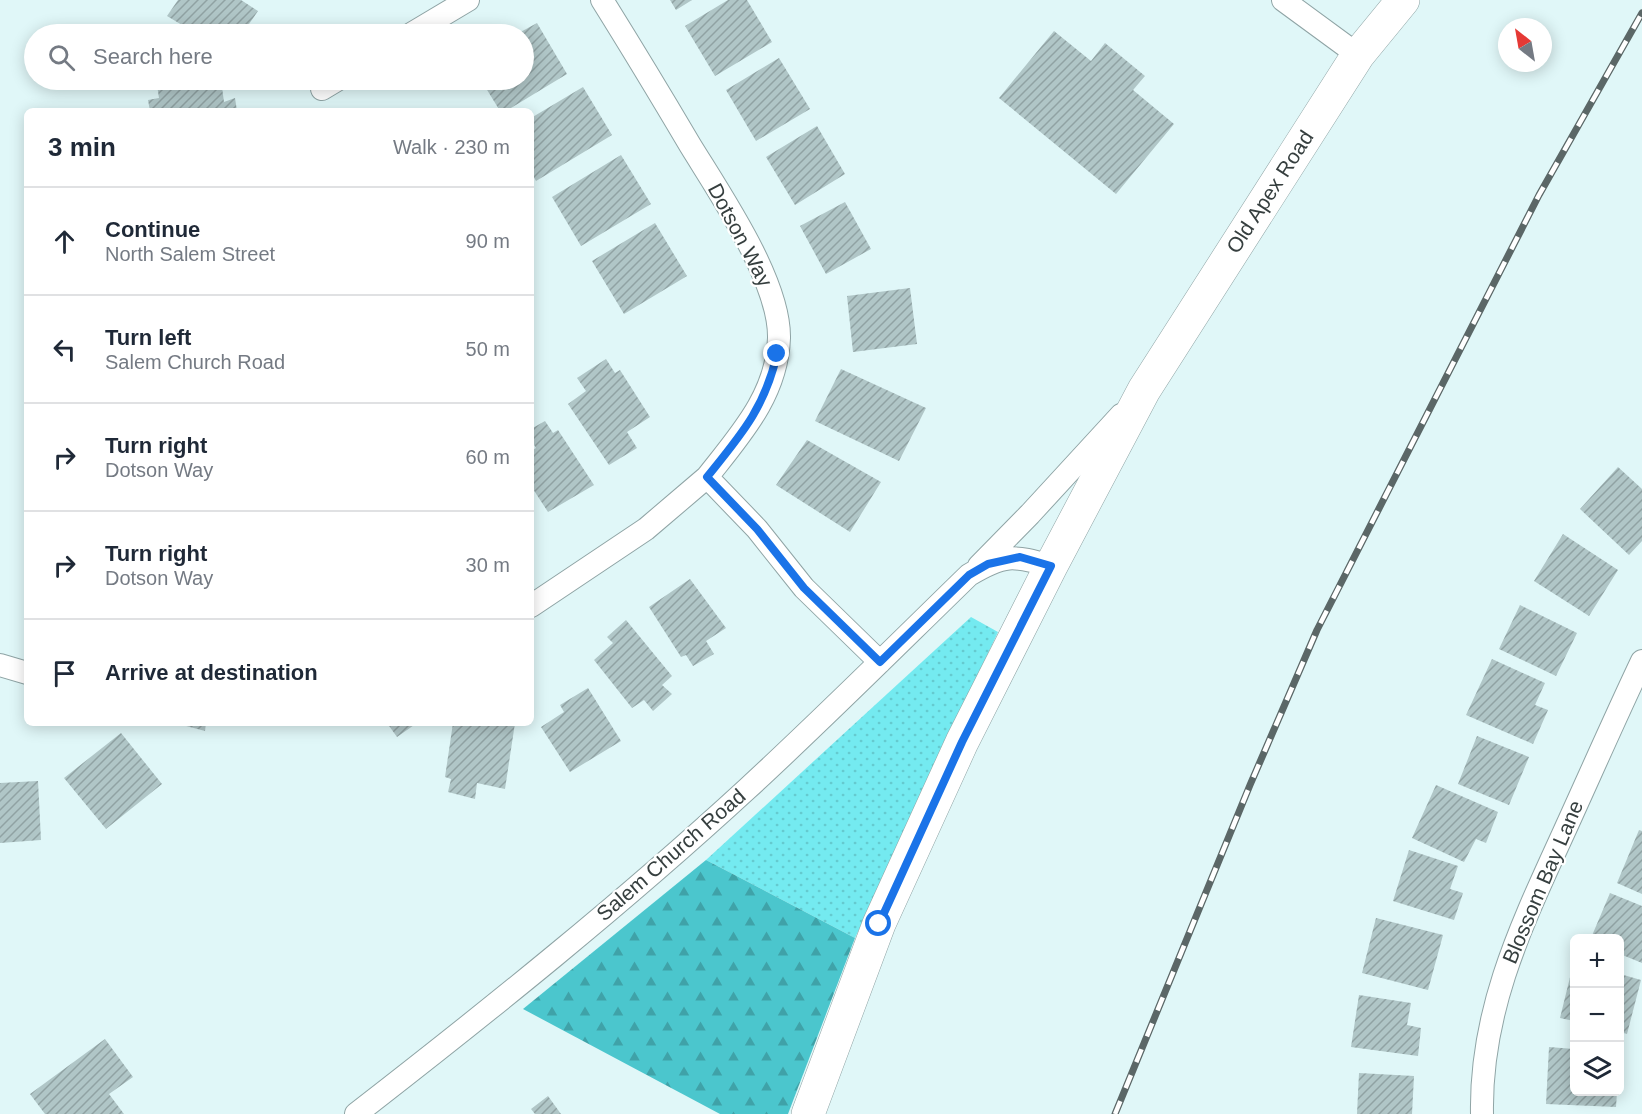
<!DOCTYPE html>
<html lang="en">
<head>
<meta charset="utf-8">
<style>
  :root { --surface:#fff; --page:#f2f2f3; --text:#1f2937; --muted:#747a83; --line:#e0e1e3 }
  body { margin:0; font-family:Arial,sans-serif; background:var(--page); color:var(--text) }
  .controls { position:absolute; right:18px; bottom:18px; display:grid; overflow:hidden; border-radius:9px; box-shadow:0 3px 15px #0003 }
  .controls button { width:54px; height:54px; display:grid; place-items:center; padding:0; border:0; border-bottom:2px solid var(--line); background:var(--surface); color:var(--text); font:30px sans-serif }
  .compass { position:absolute; left:1498px; top:18px; width:54px; height:54px; border-radius:50%; background:var(--surface); box-shadow:0 3px 15px #0003; rotate:329deg }
  .stop { position:absolute; width:18px; height:18px; margin:-14px; border:4px solid #1a73e8; border-radius:50%; background:#fff }
  .stop.end { background:#1a73e8; border-color:#fff; box-shadow:0 2px 6px #0008 }
  .list { margin:0; padding:0; list-style:none }
  h2 { display:flex; justify-content:space-between; align-items:center; height:78px; margin:0; padding:0 24px; font-size:26px }
  h2 small { font-size:20px; font-weight:400; color:var(--muted) }
  .list li { display:grid; grid-template-columns:39px 1fr auto; gap:18px; align-items:center; box-sizing:border-box; height:108px; padding:0 24px; border-top:2px solid var(--line) }
  .list b { display:block; font-size:22px; white-space:nowrap }
  .list p { margin:0; font-size:20px; white-space:nowrap; color:var(--muted) }
  .list em { font-size:20px; font-style:normal; color:var(--muted) }
  .icon { flex:none; width:33px; height:33px; fill:none; stroke:currentColor; stroke-width:2; stroke-linecap:round; stroke-linejoin:round }
  .map { position:relative; flex:none; width:1642px; height:1114px; overflow:hidden }
  .search { position:absolute; background:var(--surface); box-shadow:0 3px 15px #0003; left:24px; top:24px; width:510px; height:66px; display:flex; align-items:center; gap:15px; box-sizing:border-box; padding:0 21px; border-radius:33px; color:var(--muted); font-size:22px }
  .panel { position:absolute; background:var(--surface); box-shadow:0 3px 15px #0003; left:24px; top:108px; width:510px; height:618px; border-radius:9px }
  .map>svg:first-child { display:block }
</style>
</head>
<body>
<div class="map">
<svg width="1642" height="1114" viewBox="0 0 1642 1114">
  <defs>
    <pattern id="grass-dots" width="8" height="8" patternUnits="userSpaceOnUse" patternTransform="scale(1.5)"><rect width="8" height="8" fill="#74eaf0"/><path d="M2 2h.1M6 6h.1" fill="none" stroke="#65cacf" stroke-width="1.8" stroke-linecap="round"/></pattern>
    <pattern id="forest-firs" width="22" height="20" patternUnits="userSpaceOnUse" patternTransform="scale(1.5)"><rect width="22" height="20" fill="#4bc6cd"/><path d="M5 1l3.5 6h-7zM16 11l3.5 6h-7z" fill="#3fa2a8"/></pattern>
    <pattern id="building-hatch" width="6" height="6" patternUnits="userSpaceOnUse" patternTransform="scale(1.5)"><rect width="6" height="6" fill="#b0c6c7"/><path d="M-1 1l2-2M0 6l6-6M5 7l2-2" fill="none" stroke="#90a2a3"/></pattern>
  </defs>
  <rect width="100%" height="100%" fill="#e0f7f8"/>
  <path fill="url(#grass-dots)" d="M971,617l27,15 -143,306 -149,-78z"/>
  <path fill="url(#forest-firs)" d="M706,860l149,78 -67,176h-68l-197,-105z"/>
  <path fill="url(#building-hatch)" d="M178,0h63l17,11 -16,23h-45l-30,-18z
    M670,0h22l-16,10z
    M728,0h19l25,42 -57,34 -30,-50z
    M537,23l30,51 -61,37h-6l-19,-31h43v-46h-7z
    M1054,31l37,30 14,-18 40,33 -12,14 41,34 -58,70 -117,-96z
    M779,58l31,51 -54,32 -30,-51z
    M185,80h36l3,22 11,-4 2,13h-87l-2,-11 11,-2 -2,-13z
    M583,87l29,48 -76,46 -5,-9v-54z
    M817,126l28,48 -50,31 -29,-48z
    M621,155l30,49 -70,42 -29,-49z
    M845,202l26,47 -45,25 -26,-48z
    M655,223l32,53 -63,38 -32,-53z
    M910,288l7,56 -64,8 -6,-56z
    M606,359l9,14 5,-3 30,47 -23,15 10,16 -28,17 -41,-61 18,-13 -9,-13z
    M841,369l85,39 -27,53 -84,-40z
    M545,421l8,12 5,-3 36,55 -46,27 -17,-26v-35l5,-3 -5,-8v-11z
    M807,440l74,42 -31,50 -74,-47z
    M1618,467l24,22v52l-13,14 -49,-46z
    M1563,534l55,36 -29,46 -55,-35z
    M690,579l36,49 -20,13 8,13 -21,12 -7,-11 -5,2 -32,-50z
    M1520,605l57,28 -21,43 -57,-27z
    M626,620l46,56 -10,9 10,9 -19,17 -9,-11 -12,8 -38,-48 19,-17 -6,-6z
    M1492,659l53,24 -10,22 13,5 -15,34 -67,-29z
    M588,688l33,53 -51,31 -29,-45 23,-15 -4,-7z
    M175,723h31l-1,8z
    M387,723h30l-20,14z
    M453,723l27,3 1,-3h34l-10,66 -28,-6 -2,16 -27,-7 3,-13 -6,-2z
    M121,733l41,51 -56,45 -42,-51z
    M1477,736l52,21 -20,48 -51,-21z
    M38,781l3,59 -41,3v-60z
    M1436,785l62,27 -12,31 -10,-4 -12,23 -52,-24z
    M1639,830l3,1v63l-25,-11z
    M1409,850l49,16 -8,23 13,4 -9,27 -61,-19z
    M1610,893l32,13v57l-22,-9v-16h-29z
    M1376,918l67,17 -15,55 -66,-17z
    M1574,961v60l-14,-3z
    M1620,974l21,6 -14,54 -7,-2z
    M1359,995l52,8 -4,22 14,3 -3,28 -67,-9z
    M105,1039l28,38 -24,17 15,20h-79l-15,-20z
    M1549,1047l25,2v43h43l-1,15 -70,-3z
    M1359,1073l55,3 -2,38h-55z
    M548,1096l13,18h-26l-4,-5z"/>
  <g fill="none" stroke-linecap="round" stroke-linejoin="round">
    <defs>
      <path id="street" d="M602,0c30,48 59,96 88,145 30,49 90,136 89,193 -2,57 -39,97 -72,139l50,52 47,59 76,74
        M1283,0l75,55
        M411,34l57,-34
        M322,89l15,-9
        M979,566l51,-52 91,-99
        M531,606l115,-77 61,-52
        M0,665l27,8
        M356,1114c134,-104 266,-210 391,-325 75,-69 148,-142 222,-214 35,-21 44,-20 82,-9
        M1482,1114c-2,-104 40,-190 82,-282 26,-57 51,-114 78,-171"/>
      <path id="secondary" d="M808,1114l71,-190 83,-182 89,-176 93,-176 214,-335 45,-55"/>
    </defs>
    <use href="#street" stroke="#8fa4a5" stroke-width="24"/>
    <use href="#secondary" stroke="#8fa4a5" stroke-width="34"/>
    <use href="#street" stroke="#fff" stroke-width="22"/>
    <use href="#secondary" stroke="#fff" stroke-width="33"/>
    <defs>
      <path id="rail" d="M1115,1114l135,-329 67,-155 222,-435 103,-182"/>
    </defs>
    <use href="#rail" stroke="#5b6767" stroke-width="7"/>
    <use href="#rail" stroke="#fff" stroke-width="4.5" stroke-dasharray="14" stroke-linecap="butt"/>
  </g>
  <g fill="none" stroke-linecap="round" stroke-linejoin="round">
    <path stroke="#1a73e8" stroke-width="8" d="M777,354c-12,54 -37,82 -70,123l50,52 47,59 76,74 89,-87 19,-11 32,-7 31,9 -89,176 -83,182"/>
  </g>
  <g text-anchor="middle" stroke-width="4.5" stroke-linejoin="round" paint-order="stroke">
    <g font-size="21" fill="#363f3f" stroke="#fff">
      <text transform="translate(1270 192) rotate(-57)" y="7">Old Apex Road</text>
      <text transform="translate(740 235) rotate(62)" y="7">Dotson Way</text>
      <text transform="translate(671 855) rotate(-41)" y="7">Salem Church Road</text>
      <text transform="translate(1543 882) rotate(-67)" y="7">Blossom Bay Lane</text>
    </g>
  </g>
</svg>
<div class="controls">
<button>+</button>
<button>−</button>
<button><svg class="icon" aria-label="layers" viewBox="0 0 24 24"><path d="M12 4l9 5-9 5-9-5zM3 14l9 5 9-5"/></svg></button>
</div>
<svg class="compass" viewBox="-18 -18 36 36"><path d="M0-13l5 13h-10z" fill="#e53935"/><path d="M0 13l5-13h-10z" fill="#747a83"/></svg>
<div class="stop" style="left:879px;top:924px"></div>
<div class="stop end" style="left:777px;top:354px"></div>
<div class="search"><svg class="icon" aria-label="search" viewBox="0 0 24 24"><circle cx="10" cy="10" r="6"/><path d="M15 15l6 6"/></svg>Search here</div>
<section class="panel">
<h2>3 min<small>Walk · 230 m</small></h2>
<ul class="list">
<li><svg class="icon" aria-label="ahead" viewBox="0 0 24 24"><path d="M12 20V5M6 11l6-6 6 6"/></svg><div><b>Continue</b><p>North Salem Street</p></div><em>90 m</em></li>
<li><svg class="icon" aria-label="left" viewBox="0 0 24 24"><path d="M17 20v-9H6M10 6l-5 5 5 5"/></svg><div><b>Turn left</b><p>Salem Church Road</p></div><em>50 m</em></li>
<li><svg class="icon" aria-label="right" viewBox="0 0 24 24"><path d="M7 20v-9h11M14 6l5 5-5 5"/></svg><div><b>Turn right</b><p>Dotson Way</p></div><em>60 m</em></li>
<li><svg class="icon" aria-label="right" viewBox="0 0 24 24"><path d="M7 20v-9h11M14 6l5 5-5 5"/></svg><div><b>Turn right</b><p>Dotson Way</p></div><em>30 m</em></li>
<li><svg class="icon" aria-label="arrive" viewBox="0 0 24 24"><path d="M6 21V4h12l-3 4 3 4H6"/></svg><div><b>Arrive at destination</b></div></li>
</ul>
</section>
</div>
</body>
</html>
